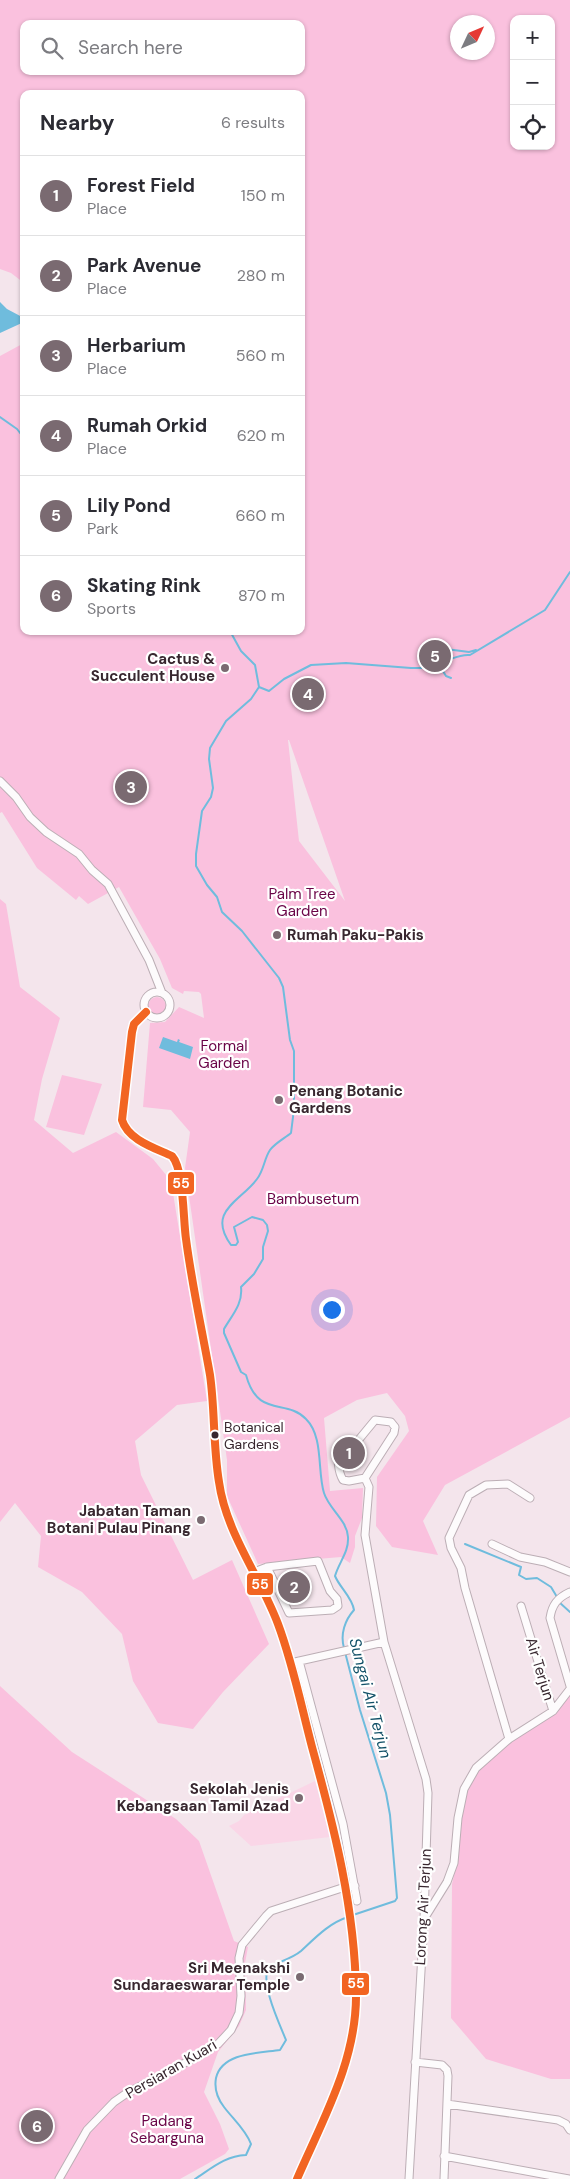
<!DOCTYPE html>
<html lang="en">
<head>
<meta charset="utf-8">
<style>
  :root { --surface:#fff; --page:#f7f7f7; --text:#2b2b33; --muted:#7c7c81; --line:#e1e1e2; --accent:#7a6a71 }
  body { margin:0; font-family:"DM Sans",sans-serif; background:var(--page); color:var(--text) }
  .controls { position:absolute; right:15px; top:15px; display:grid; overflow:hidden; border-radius:10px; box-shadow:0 1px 4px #0004 }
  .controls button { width:45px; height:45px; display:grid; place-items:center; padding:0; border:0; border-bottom:1px solid var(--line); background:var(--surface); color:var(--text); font:25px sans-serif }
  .compass { position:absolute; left:450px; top:15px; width:45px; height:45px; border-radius:50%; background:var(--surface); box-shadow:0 1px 4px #0004; rotate:46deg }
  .you { position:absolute; left:331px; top:1309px; width:18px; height:18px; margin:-12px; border:4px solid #fff; border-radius:50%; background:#1a73e8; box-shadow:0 0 0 8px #1a73e833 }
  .badge { display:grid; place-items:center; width:32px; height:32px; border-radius:50%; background:var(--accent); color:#fff; font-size:16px; font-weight:700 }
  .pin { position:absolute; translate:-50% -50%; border:2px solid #fff; box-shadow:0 1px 5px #0006 }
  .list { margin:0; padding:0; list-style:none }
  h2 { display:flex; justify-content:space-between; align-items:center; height:65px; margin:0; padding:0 20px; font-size:21px }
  h2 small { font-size:16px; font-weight:400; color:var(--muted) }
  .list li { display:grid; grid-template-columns:32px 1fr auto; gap:15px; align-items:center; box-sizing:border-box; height:80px; padding:0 20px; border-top:1px solid var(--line) }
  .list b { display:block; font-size:19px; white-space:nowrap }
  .list p { margin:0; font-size:16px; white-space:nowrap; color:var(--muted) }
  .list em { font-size:16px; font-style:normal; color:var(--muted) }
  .icon { flex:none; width:28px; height:28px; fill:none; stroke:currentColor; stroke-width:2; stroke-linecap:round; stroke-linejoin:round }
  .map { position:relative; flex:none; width:570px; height:2179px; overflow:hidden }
  .search { position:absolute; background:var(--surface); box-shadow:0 1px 4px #0004; left:20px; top:20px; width:285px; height:55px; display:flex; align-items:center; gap:12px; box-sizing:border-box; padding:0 18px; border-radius:10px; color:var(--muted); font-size:19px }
  .panel { position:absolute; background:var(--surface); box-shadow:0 1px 4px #0004; left:20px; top:90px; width:285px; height:545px; border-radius:10px }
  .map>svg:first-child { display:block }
</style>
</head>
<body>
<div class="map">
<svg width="570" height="2179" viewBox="0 0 570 2179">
  <rect width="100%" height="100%" fill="#f4e5ec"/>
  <path fill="#fad6e7" d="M315,1781l15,56 -79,9 -22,-20 10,-5 5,-6z"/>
  <path fill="#fac1de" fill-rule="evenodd" d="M0,0h570v1417l-125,68 -22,36 15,34 -46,-8 -16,-21 1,-49 32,-46 -4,-15 -18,-23 -30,7 -33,18 6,73 33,-3 -1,30 -7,18v11l-5,16 -9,-6 -83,7 -31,-68v-36l-42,-292 5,-36 -19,-22 -28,-3 7,-84 15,-1 14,-15 25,11 -3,-24 -2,-2 -15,-1 -1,3 -11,-6 -12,-29 -41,-72 -31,17 -9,-8 -3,4 -39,-32 -35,-56 -2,1v-457l24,-13v288h277v-537h-277v189l-13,-10 -11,-4zM514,19h37v127h-37zM458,22h30v30h-30zM24,24h277v47h-277zM288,740h1l56,161 -46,-60z
    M0,899l6,5 14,83 40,31 -18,61 -8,41 39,33 43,-21 37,27 18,22 36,220 -30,4 -42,36 6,34 52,105 39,-20 37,84 -46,48 -30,37 -35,-6 -25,-42 -11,-47 -40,-42 -44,-25 3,-31 -26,-33 -15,19z
    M148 1006a9 9 0 1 1 18 0a9 9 0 1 1-18 0Z
    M62,1075l40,9 -18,51 -38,-8z
    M0,1686l72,66 104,67 23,22 35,100 14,6 -3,16 1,47 -7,16 -21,26 -14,40 16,32 9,25 -4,5 -45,25h-180z
    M570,1689v390h-19l-65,-20 -35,-41 1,-134 6,-26 5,-58 10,-29 31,-30 47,-28z"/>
  <path fill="#6fbcdd" d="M0,302l7,7 17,9v4l-24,11z
    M163,1037l14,5 1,-3 2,1 -1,2 14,5 -3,12 -31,-11z"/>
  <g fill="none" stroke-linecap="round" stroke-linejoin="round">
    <path stroke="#6fbcdd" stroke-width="2" d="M0,417l17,12 7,9
      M230,631l11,20 14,14 4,22 -8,12 -25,22 -16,27 -1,11 4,29 -2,9 -9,14 -6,43v12l11,19 10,12 5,15 20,19 37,47 4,9 7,53 4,11v58l-3,24c-6,5 -16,10 -21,17 -6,9 -6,20 -13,29 -16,22 -51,32 -26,66h5l2,-3 -4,-15 18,-10 11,3 4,5 1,6 -5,16v12l-9,15 -13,13c2,17 -9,28 -17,42v4l17,39 5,3c12,44 40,23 60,44 18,18 11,52 18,74 5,16 23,27 24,44 1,15 -9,25 -13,39 5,12 17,21 19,34 -9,10 -14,24 -10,38
      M440,654l6,-5 23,3 7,-2
      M421,668l12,-8
      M441,668l5,8 5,2
      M259,687l10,4 15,-12 27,-14 35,-2 65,5h30l1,-6c11,-3 17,-8 28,-7l75,-45 25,-38
      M465,1544l56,23 -2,8 7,4 11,-1 14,9 6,10
      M559,1602l11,10
      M345,1652l15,58 26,83 4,22 7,83 -2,3 -42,14
      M195,2179c17,-11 30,-23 51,-24l5,-11c-5,-14 -18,-25 -27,-37 -7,-9 -10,-18 -8,-29 6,-26 44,-25 64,-28l6,-10c-6,-15 -27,-59 -17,-73 10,-5 24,-9 32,-16 14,-13 28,-28 47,-34"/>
    <defs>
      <path id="minor" d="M0,781l16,16 14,20 16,15 33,22 13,16 16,14 41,76 13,33
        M144 1005a13 13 0 1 1 26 0a13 13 0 1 1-26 0Z
        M146,1012l-12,12 -2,8 -10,88c6,20 33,28 50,36 12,13 11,63 14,83 6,46 16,91 24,136 5,35 3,71 9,107 7,51 41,94 59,142 15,40 23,81 34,123 22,80 43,162 44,246 1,67 -33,126 -59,186
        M375,1420l16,2 4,5 -1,6 -29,45 -16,3 -6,-1c-5,-8 -6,-23 -4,-32l17,-5z
        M365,1478l4,9 -4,48 19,107 42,137 2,14 -4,126 -15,260
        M492,1544l28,13 25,5 25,10
        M254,1572l13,-5 22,46 43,-3 6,-4 -1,-7 -7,-8 -12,-30 -51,6
        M570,1592c-13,6 -18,13 -20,26l20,68
        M521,1606l32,105
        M299,1661l44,163 14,77
        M295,1662l89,-20
        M509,1739l-44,-151 -4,-20 -10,-20 -2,-10 20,-43 17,-10 22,-1 22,14
        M424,1919l23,-37 7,-19 4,-45 6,-29 12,-21 33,-29 44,-28 17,-22
        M415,2062l27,3 5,5 1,6 -4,103
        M447,2104l111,16 8,4 4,6
        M444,2156l125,23
        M59,2179l28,-49 27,-28 13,-9 75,-39 16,-10 13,-14 8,-17 2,-17 -2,-38 3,-13 24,-29 5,-5 74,-24 10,-1"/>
    </defs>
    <use href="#minor" stroke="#bcaeb5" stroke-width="9"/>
    <use href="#minor" stroke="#fdfbfc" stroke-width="7"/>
    <defs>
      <path id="bus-1" d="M146,1012l-12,12 -2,8 -10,88c6,20 33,28 50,36 12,13 11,63 14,83 6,46 16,91 24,136 5,35 3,71 9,107 7,51 41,94 59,142 15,40 23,81 34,123 22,80 43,162 44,246 1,67 -33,126 -59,186"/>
    </defs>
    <use href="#bus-1" stroke="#fff" stroke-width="11"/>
    <use href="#bus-1" stroke="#f26522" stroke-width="8"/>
  </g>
  <g fill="#7a6a71" stroke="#fff" stroke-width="2">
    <circle cx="225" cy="668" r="5"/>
    <circle cx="277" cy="935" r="5"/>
    <circle cx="279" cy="1100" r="5"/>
    <circle cx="201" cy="1520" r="5"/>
    <circle cx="299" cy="1798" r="5"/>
    <circle cx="300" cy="1977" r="5"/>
  </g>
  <circle fill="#38272f" stroke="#fff" stroke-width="2" cx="215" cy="1435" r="4.5"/>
  <g text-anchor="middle" stroke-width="4.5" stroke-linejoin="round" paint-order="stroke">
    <g font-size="14" fill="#38272f" stroke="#fff" text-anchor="start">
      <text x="224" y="1432">Botanical<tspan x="224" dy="17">Gardens</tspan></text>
    </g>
    <g font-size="15" font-weight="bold" fill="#38272f" stroke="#fff" text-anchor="end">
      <text x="215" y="664">Cactus &amp;<tspan x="215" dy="17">Succulent House</tspan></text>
      <text x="287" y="940" text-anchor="start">Rumah Paku-Pakis</text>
      <text x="289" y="1096" text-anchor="start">Penang Botanic<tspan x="289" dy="17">Gardens</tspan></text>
      <text x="191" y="1516">Jabatan Taman<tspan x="191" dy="17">Botani Pulau Pinang</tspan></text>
      <text x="289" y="1794">Sekolah Jenis<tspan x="289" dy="17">Kebangsaan Tamil Azad</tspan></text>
      <text x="290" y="1973">Sri Meenakshi<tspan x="290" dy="17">Sundaraeswarar Temple</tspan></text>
    </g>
    <g font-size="15" fill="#6a0447" stroke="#fff">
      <text x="302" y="899">Palm Tree<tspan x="302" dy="17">Garden</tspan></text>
      <text x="224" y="1051">Formal<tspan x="224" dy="17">Garden</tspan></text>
      <text x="313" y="1204">Bambusetum</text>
      <text x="167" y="2126">Padang<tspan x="167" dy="17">Sebarguna</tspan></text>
    </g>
    <g font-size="15" fill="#38272f" stroke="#fff">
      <text transform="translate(540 1669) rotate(73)" y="5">Air Terjun</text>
      <text transform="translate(423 1907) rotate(-87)" y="5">Lorong Air Terjun</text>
      <text transform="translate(171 2069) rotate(-30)" y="5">Persiaran Kuari</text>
    </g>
    <g font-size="16" font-style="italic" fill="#115067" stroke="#fff">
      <text transform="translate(371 1698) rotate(75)" y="6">Sungai Air Terjun</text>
    </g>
  </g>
  <g stroke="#fff" stroke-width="2">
    <rect x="167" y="1171" width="28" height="24" rx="5" fill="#f26522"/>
    <rect x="246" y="1572" width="28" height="24" rx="5" fill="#f26522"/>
    <rect x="341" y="1972" width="29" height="24" rx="5" fill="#f26522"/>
  </g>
  <g font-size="14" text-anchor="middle" font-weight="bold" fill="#fff">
    <text x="181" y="1188">55</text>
    <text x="260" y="1589">55</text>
    <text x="356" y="1988">55</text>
  </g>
</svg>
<div class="controls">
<button>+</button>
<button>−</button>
<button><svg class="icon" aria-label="locate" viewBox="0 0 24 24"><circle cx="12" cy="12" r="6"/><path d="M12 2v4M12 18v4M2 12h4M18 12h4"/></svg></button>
</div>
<svg class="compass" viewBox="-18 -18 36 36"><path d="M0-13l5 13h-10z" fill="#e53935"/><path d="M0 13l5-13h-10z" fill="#7c7c81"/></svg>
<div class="you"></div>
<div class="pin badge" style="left:349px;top:1453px">1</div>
<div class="pin badge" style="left:294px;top:1587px">2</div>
<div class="pin badge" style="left:131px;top:787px">3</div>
<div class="pin badge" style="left:308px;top:694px">4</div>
<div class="pin badge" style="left:435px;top:656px">5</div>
<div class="pin badge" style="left:37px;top:2126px">6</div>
<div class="search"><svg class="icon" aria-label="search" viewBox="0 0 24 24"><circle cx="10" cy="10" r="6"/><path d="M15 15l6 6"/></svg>Search here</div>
<section class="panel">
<h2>Nearby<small>6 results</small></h2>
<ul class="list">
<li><span class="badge">1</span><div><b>Forest Field</b><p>Place</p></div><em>150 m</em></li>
<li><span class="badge">2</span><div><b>Park Avenue</b><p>Place</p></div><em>280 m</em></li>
<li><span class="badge">3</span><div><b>Herbarium</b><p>Place</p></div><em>560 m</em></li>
<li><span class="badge">4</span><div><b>Rumah Orkid</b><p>Place</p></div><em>620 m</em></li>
<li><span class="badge">5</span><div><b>Lily Pond</b><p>Park</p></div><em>660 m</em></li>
<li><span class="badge">6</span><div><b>Skating Rink</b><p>Sports</p></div><em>870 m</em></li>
</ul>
</section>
</div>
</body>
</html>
